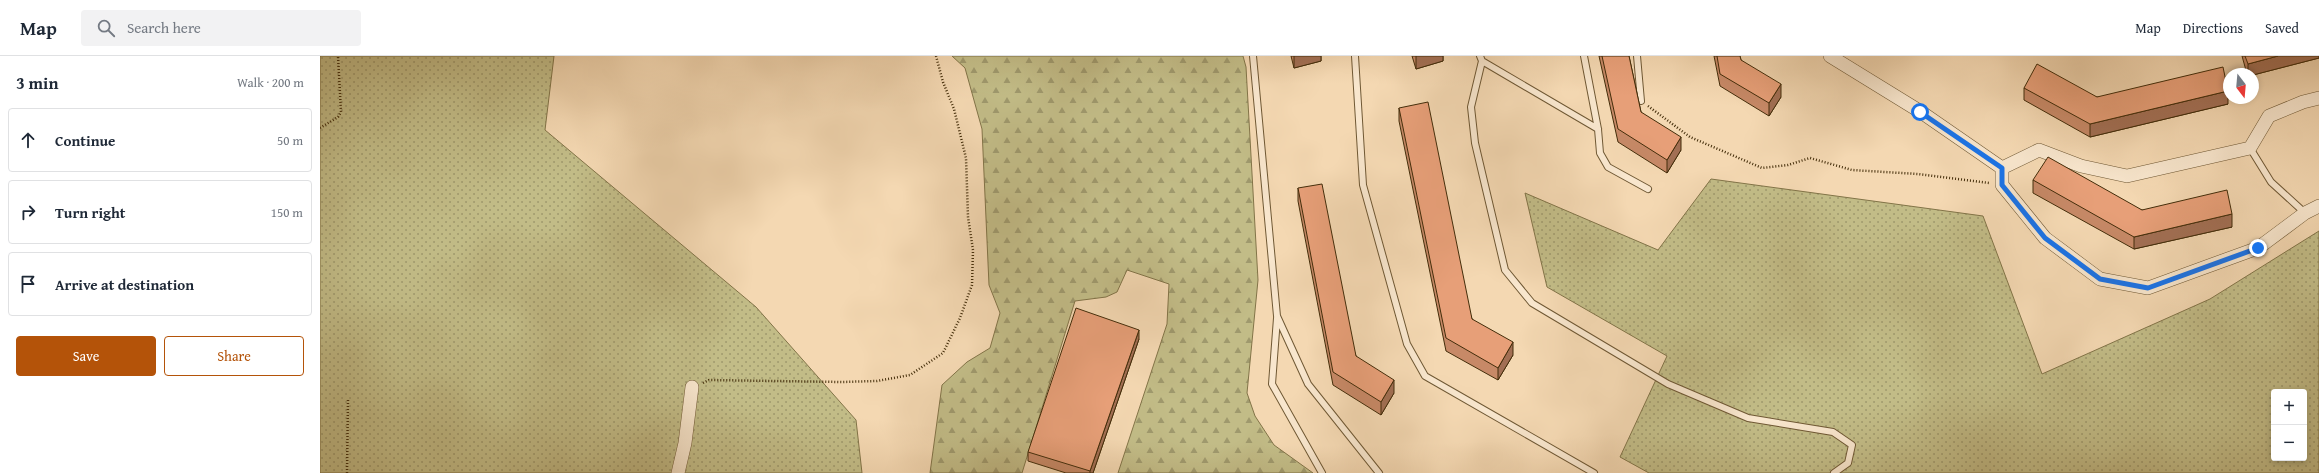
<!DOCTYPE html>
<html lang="en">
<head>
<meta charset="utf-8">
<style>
  :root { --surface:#fff; --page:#f2f2f3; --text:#1f2937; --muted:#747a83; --line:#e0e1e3; --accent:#b45309 }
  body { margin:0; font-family:"Gentium Book Plus",serif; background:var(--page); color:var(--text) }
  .controls { position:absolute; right:12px; bottom:12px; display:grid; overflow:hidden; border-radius:4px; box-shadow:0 2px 6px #0003 }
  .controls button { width:36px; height:36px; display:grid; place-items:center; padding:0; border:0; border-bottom:1px solid var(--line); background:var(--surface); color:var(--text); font:20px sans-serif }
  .compass { position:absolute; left:1903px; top:12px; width:36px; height:36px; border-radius:50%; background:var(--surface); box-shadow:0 2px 6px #0003; rotate:164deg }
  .stop { position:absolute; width:12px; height:12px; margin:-9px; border:3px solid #1a73e8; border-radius:50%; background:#fff }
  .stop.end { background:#1a73e8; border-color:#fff; box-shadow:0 1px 4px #0008 }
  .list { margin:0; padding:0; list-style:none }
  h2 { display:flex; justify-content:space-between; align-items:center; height:52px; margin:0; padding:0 16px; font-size:17px }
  h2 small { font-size:13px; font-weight:400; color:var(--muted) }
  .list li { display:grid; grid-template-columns:26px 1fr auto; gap:12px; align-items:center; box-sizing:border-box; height:64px; margin:0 8px 8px; padding:0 8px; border:1px solid var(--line); border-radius:4px }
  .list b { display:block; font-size:15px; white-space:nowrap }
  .list em { font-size:13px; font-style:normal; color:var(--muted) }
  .actions { display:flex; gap:8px; padding:12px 16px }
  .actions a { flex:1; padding:9px 0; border:1px solid var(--accent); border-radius:4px; text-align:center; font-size:14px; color:var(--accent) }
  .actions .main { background:var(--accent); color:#fff }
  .icon { flex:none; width:22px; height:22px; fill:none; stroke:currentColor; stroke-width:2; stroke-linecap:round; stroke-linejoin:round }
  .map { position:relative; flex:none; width:1999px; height:417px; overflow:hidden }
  header { display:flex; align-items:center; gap:24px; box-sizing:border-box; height:56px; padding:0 20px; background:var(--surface); border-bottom:1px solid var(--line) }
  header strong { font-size:19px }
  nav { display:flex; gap:22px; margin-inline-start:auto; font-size:14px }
  .search { width:280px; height:36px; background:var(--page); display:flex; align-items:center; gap:10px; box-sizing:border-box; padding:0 14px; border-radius:4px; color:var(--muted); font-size:15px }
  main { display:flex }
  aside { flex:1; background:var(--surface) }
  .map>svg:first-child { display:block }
</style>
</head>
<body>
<header>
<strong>Map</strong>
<div class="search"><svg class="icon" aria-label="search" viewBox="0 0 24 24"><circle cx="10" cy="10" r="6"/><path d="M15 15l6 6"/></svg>Search here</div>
<nav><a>Map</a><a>Directions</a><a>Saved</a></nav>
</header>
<main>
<aside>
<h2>3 min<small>Walk · 200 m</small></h2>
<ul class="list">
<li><svg class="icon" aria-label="ahead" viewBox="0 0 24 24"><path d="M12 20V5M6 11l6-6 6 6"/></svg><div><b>Continue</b></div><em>50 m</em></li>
<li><svg class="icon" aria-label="right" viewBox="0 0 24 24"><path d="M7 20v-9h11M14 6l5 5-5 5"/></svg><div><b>Turn right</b></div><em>150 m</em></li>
<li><svg class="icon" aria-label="arrive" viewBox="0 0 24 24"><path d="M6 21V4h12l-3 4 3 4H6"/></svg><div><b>Arrive at destination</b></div></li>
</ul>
<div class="actions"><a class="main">Save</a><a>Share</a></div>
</aside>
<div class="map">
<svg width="1999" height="417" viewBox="0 0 1999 417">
  <defs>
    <pattern id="grass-dots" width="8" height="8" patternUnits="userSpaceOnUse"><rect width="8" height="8" fill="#c2bc87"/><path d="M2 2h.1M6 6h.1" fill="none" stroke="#9f996d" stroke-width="1.8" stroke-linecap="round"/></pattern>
    <pattern id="forest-firs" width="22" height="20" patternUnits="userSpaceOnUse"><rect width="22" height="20" fill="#c2bc87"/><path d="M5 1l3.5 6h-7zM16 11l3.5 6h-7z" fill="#9f996d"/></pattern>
  </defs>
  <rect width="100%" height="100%" fill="#f4d8b2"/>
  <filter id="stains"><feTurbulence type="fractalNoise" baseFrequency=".005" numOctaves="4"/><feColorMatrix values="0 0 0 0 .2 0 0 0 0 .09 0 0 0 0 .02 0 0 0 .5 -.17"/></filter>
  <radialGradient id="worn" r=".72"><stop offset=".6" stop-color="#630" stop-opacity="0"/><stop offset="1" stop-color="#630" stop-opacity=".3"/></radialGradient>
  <path fill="url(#grass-dots)" stroke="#827448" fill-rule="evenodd" d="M0,0h234l-9,74 211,177 100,113 6,53h-542z
    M1391,123l272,37 59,158 168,-75 109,-68v242h-670l-29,-16 47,-101 -120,-69 -22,-94 133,57zM1954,336h30v66h-30z"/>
  <path fill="url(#forest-firs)" stroke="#827448" d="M632,0h291l3,11 12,213 -11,113 8,23 19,29 39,28h-195l49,-149 2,-40 -42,-14 -10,22 -11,5 -31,4 -53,172h-92l12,-88 25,-23 23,-14 10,-35 -11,-28 -7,-156 -17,-61z"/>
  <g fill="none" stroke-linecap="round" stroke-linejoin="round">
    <defs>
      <path id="lane" d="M933,0l24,260 31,68 71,89
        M1035,0l8,129 44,159 18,32 169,97
        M1160,0l2,5 -11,46 4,36 30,127 27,33 136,81 80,34 85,14 19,13 -4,18 -14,10
        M1264,0l14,73 2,24 8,14 40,22
        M1317,0l4,45
        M1162,5l116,68
        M1930,92l21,34 34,31
        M957,262l-5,66 50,89"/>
      <path id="street" d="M1510,0l91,56 81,56
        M1682,112v17l43,53 55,41 48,9 110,-40 47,-35 14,-7
        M1682,112l37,-18 42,16 46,10 123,-28 19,-32 34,-14 16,-4
        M358,417l7,-30 7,-56"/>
    </defs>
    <use href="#lane" stroke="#6f5834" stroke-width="8"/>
    <use href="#street" stroke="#6f5834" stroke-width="14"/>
    <path stroke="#432d0a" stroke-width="2.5" stroke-dasharray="1 2" stroke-linecap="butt" d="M1328,50l42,31 72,31 26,-3 22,-7 42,12 66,4 71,9
      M0,72l18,-11 3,-5 -3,-56
      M383,327l6,-3 133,2 35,-1 33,-6 33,-22 17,-35 12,-33 1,-35 -5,-33 -2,-59 -12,-49 -11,-27 -7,-26
      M27,417l1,-73"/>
    <use href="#lane" stroke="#f8e6cd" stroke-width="6"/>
    <use href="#street" stroke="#f8e6cd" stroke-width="13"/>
  </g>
  <path fill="#c78967" stroke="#432d0a" d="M971,0h30v5l-27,7z
    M1092,0h31v5l-27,8z
    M1279,0h30l12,56 40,38 -14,23 -49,-31z
    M1394,0h26l1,4 40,37 -12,19 -49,-30z
    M1922,0h77v2l-66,17v-1h-6z
    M1704,32l73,9 131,7 -138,33 -66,-37z
    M1079,52l73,211 41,36 -15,25 -52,-29 -47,-230z
    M1713,124l109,30 90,17 -98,22 -101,-56z
    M978,132l58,168 38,37 -13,22 -48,-30 -35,-184z
    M819,283l-46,134h-27l-38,-12v-9z"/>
  <path fill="#a26f54" stroke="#432d0a" d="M974,0h27v5l-27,7z
    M1096,0h27v5l-27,8z
    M1958,0h41v2l-66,17v-1h-5v-10z
    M1461,28v13l-12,19v-13z
    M1908,35v13l-138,33v-13z
    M1361,81v13l-14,23v-13z
    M1912,158v13l-98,22v-12z
    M819,274v9l-46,134h-3v-2z
    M1193,286v13l-15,25v-12z
    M1074,324v13l-13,22v-13z"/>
  <path fill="#e79f78" stroke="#432d0a" d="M1282,0h27l12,56 40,25 -14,23 -49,-31z
    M1397,0h23l1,4 40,24 -12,19 -49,-29z
    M1925,0h33l-30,8z
    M1717,8l60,33 126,-30 5,24 -138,33 -66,-36z
    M1108,46l44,217 41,23 -15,26 -52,-30 -47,-230z
    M1728,101l94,53 85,-20 5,24 -98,23 -101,-57z
    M1002,128l34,172 38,24 -13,22 -48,-30 -35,-184z
    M756,252l63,22 -49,141 -62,-19z"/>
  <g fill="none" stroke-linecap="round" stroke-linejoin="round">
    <path stroke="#1a73e8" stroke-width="5" d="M1600,56l82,56v17l43,53 55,41 48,9 110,-40"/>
  </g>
  <rect width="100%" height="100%" filter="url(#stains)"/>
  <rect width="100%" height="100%" fill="url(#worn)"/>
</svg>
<div class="controls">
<button>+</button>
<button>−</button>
</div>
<svg class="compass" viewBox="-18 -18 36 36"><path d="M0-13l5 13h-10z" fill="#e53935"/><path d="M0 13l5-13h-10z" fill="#747a83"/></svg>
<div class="stop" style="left:1600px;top:56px"></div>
<div class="stop end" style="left:1938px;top:192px"></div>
</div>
</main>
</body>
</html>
